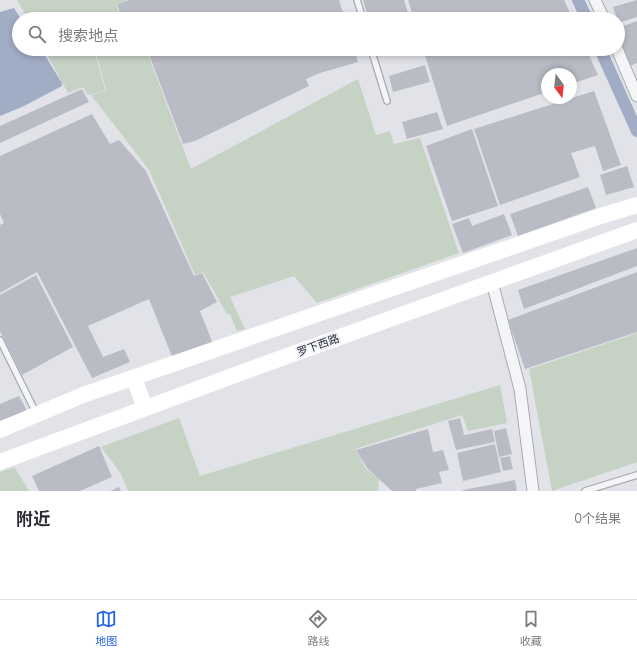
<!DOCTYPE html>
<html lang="zh">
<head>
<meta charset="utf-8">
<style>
  :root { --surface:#fff; --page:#f7f7f7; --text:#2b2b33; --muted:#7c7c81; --line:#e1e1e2; --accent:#2563eb }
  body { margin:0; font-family:Mulish,"Noto Sans SC",sans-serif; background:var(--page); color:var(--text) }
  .compass { position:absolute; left:541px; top:68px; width:36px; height:36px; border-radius:50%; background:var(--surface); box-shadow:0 2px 6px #0003; rotate:165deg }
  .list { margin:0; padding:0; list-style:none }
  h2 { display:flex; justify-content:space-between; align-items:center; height:52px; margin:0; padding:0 16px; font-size:17px }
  h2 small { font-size:13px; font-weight:400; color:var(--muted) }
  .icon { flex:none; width:22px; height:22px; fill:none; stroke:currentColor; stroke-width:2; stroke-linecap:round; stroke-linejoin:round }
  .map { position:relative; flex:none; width:637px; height:491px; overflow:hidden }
  .search { position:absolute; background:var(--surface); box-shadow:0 2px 6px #0003; left:12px; right:12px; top:12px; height:44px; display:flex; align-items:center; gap:10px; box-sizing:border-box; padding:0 14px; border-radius:22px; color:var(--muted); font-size:15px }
  .sheet { height:108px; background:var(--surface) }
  nav { display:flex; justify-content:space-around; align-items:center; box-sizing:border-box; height:56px; border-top:1px solid var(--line); background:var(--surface); font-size:11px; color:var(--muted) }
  nav a { display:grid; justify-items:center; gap:2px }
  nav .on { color:var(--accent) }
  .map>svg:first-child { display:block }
</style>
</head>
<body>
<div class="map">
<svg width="637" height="491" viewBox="0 0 637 491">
  <rect width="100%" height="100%" fill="#e2e3e9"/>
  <path fill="#c5d2c4" d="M17,0h111l-12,4 5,15h-93z
    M44,49h50l11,41 -17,5 -5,-8 -15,6z
    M95,49h51l45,120 167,-90 18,56 14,-4 4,13 26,-6 39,115 -142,50 -23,-27 -64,21 15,32 -8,2 -7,-17h-3l-24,-42 -8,3 -46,-105 -58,-75 15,-5z
    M637,333v129l-85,29 -23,-122z
    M500,385l7,38 -39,8 -6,-16 -107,34 11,20 13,10 -1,12h-250l-7,-17 -20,-27 78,-29 21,58z
    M14,467l9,14 6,10h-29v-19z"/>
  <path fill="#a1acc5" d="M14,8l7,11h-2v30h22l21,34v3l-38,20 -24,10v-104z"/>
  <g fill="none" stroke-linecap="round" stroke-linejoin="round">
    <path stroke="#a1acc5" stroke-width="12" d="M578,0l9,19
      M600,49l37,82"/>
  </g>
  <path fill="#babcc5" d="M130,0h209l6,19h-223l-5,-15z
    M363,0h41l6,19h-41z
    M408,0h156l9,19h-159z
    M637,0v17l-19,6v-4h-1l-4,-12z
    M637,21v42l-7,3 -12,-28v-10z
    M147,49h207l4,13 -38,11 -14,6 3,7 -114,55 -12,3z
    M423,49h163l12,26 -27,9v-10h-24v18l-100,34z
    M425,65l5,17 -37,10 -4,-16z
    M82,89l7,13 -89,41v-17z
    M594,91l27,74 -18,6 -8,-25 -24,7 9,24 -80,28 -26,-76z
    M437,112l6,17 -36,10 -5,-17z
    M92,114l18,30 9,-4 27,31 48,105 8,-3 15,29 -17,9 13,33 -40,15 -24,-60 -61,27 15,31 21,-8 6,13 -38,16 -55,-106 -37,21v-68l4,-2 -4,-9v-58z
    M472,129l26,77 -46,15 -26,-75z
    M627,166l7,21 -28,8 -6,-20z
    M588,187l8,21 -78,28 -8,-22z
    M504,214l8,21 -49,18 -11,-29 17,-6 3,8z
    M637,248v18l-113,43 -6,-19z
    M637,272v60l-112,37 -17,-49z
    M36,275l37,72 -51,28 -22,-44v-36z
    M19,396l8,15 -27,10v-17z
    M460,418l4,17 -8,2 36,-8 3,13 -39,8 -8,-29z
    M506,428l6,26 -13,3 -5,-26z
    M428,429l5,23 10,-2 6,20 -10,2 3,11 -26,6v2h-24l-25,-23 -11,-18z
    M495,444l6,28 -38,9 -6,-28z
    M99,446l13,31 -32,14h-41l-7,-15z
    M510,456l3,13 -10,2 -3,-13z
    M515,480l2,11h-54v-1z
    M119,487l2,4h-11z"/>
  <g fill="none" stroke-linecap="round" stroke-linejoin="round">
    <defs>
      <path id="lane" d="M357,0l6,19
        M371,49l16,52
        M0,340l36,73
        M585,491l52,-16"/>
      <path id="street" d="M595,0l9,19
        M617,49l20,47
        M492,282l28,107 13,102"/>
    </defs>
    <use href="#lane" stroke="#a8a9b3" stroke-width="8"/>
    <use href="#street" stroke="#a8a9b3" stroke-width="13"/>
    <use href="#lane" stroke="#f4f5f7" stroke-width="5.5"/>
    <use href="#street" stroke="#f4f5f7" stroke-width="11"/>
    <path stroke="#fff" stroke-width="16" d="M134,378l11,30
      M0,430l83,-35 518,-179 36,-11
      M0,462l265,-98 372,-134"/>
  </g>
  <g text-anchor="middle" stroke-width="4" stroke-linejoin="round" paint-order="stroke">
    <g font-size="11" fill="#2c2f3f" stroke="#f1f3f6">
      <text transform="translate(318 345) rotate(-20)" y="4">罗下西路</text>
    </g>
  </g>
</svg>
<svg class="compass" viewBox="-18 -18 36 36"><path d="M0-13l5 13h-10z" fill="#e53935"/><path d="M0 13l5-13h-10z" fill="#7c7c81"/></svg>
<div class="search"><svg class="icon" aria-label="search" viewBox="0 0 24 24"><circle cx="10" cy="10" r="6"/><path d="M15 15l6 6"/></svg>搜索地点</div>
</div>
<section class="sheet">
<h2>附近<small>0个结果</small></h2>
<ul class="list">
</ul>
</section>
<nav>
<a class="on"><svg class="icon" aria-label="map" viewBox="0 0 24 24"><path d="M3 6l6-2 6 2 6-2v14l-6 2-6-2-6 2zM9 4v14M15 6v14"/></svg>地图</a>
<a><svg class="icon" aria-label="directions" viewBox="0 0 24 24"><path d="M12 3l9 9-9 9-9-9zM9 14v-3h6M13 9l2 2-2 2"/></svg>路线</a>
<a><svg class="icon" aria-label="saved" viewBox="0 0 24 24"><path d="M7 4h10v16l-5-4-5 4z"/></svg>收藏</a>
</nav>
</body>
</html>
